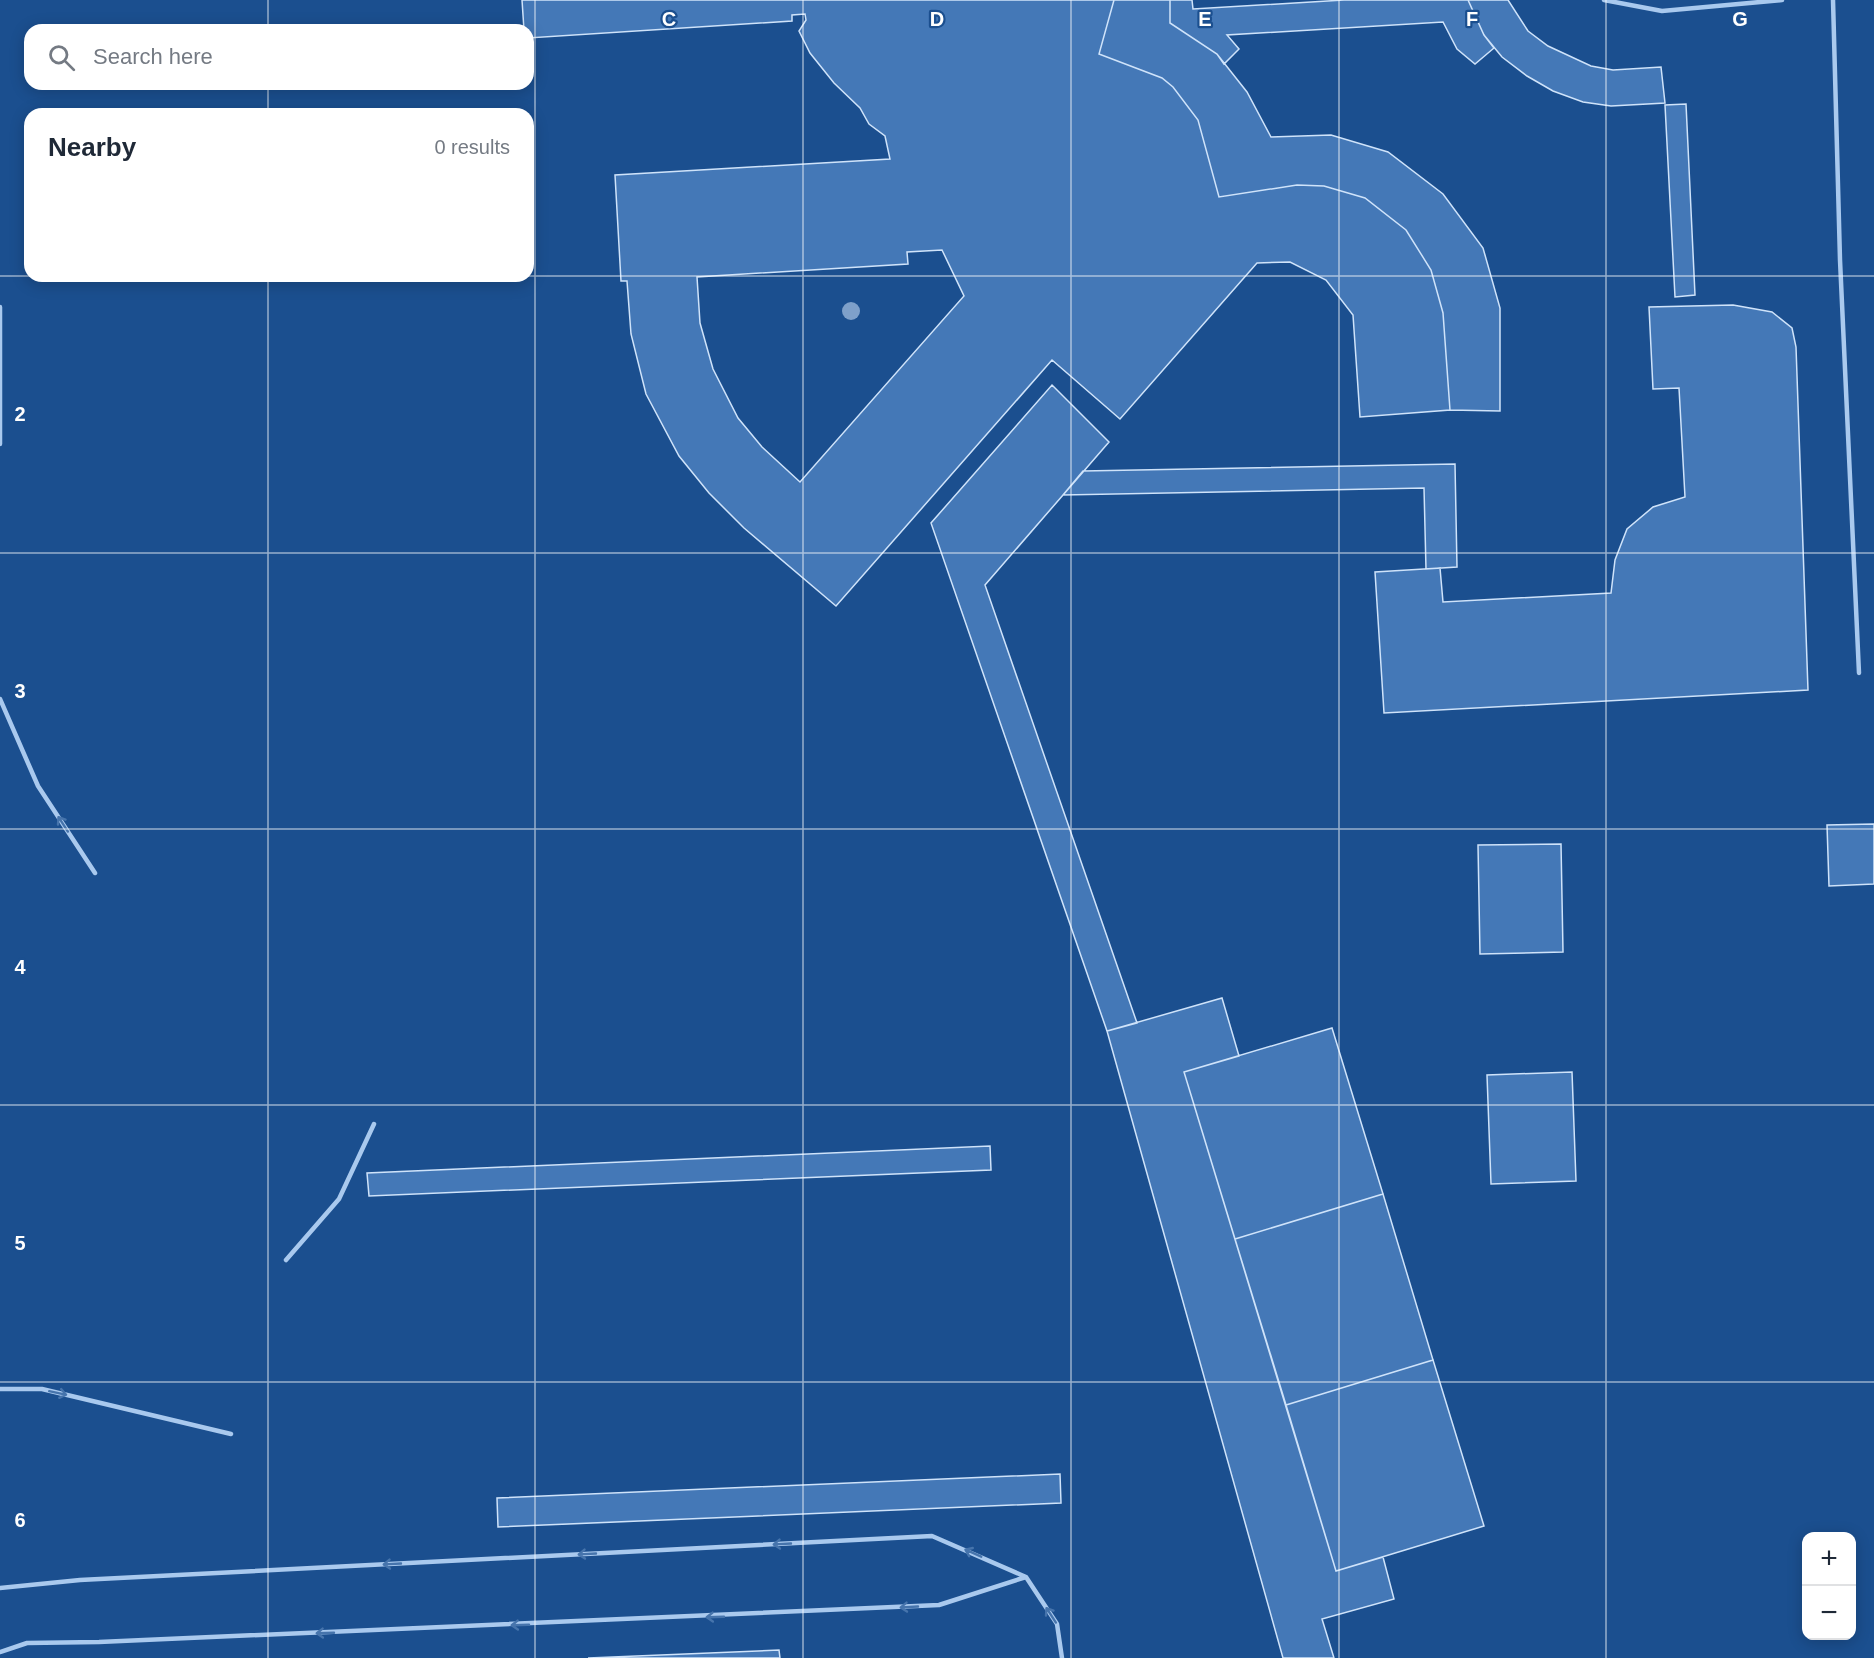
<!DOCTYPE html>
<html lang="en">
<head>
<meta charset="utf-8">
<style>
  :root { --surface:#fff; --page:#f2f2f3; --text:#1f2937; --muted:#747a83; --line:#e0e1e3 }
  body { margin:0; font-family:Helvetica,sans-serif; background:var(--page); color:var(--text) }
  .controls { position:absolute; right:18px; bottom:18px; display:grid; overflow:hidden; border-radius:12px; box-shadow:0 3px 15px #0003 }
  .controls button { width:54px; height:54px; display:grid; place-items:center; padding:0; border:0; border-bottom:2px solid var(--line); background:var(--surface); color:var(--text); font:30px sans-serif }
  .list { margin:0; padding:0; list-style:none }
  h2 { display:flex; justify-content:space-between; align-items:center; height:78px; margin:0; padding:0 24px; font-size:26px }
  h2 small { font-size:20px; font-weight:400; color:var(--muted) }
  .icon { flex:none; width:33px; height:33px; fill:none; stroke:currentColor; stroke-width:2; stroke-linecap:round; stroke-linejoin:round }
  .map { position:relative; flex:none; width:1874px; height:1658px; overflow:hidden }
  .search { position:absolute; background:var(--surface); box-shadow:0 3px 15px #0003; left:24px; top:24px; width:510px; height:66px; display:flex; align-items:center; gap:15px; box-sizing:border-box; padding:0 21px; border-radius:18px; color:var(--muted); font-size:22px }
  .panel { position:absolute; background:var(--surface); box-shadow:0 3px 15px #0003; left:24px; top:108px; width:510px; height:174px; border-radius:18px }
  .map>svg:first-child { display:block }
</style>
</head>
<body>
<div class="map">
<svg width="1874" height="1658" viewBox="0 0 1874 1658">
  <rect width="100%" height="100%" fill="#1b4f8f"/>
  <path fill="#4478b7" stroke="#cfe3fa" stroke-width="1.5" fill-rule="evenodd" d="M522,0h592l-15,54 63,24 11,9 25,33 21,77 78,-12 27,1 41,12 41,32 25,40 12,43 7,97 -90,7 -7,-102 -27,-35 -36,-18 -33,1 -137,156 -68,-59 -216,246 -92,-78 -35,-35 -30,-37 -33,-62 -15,-60 -4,-53h-6l-6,-106 275,-16 -5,-23 -16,-12 -9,-16 -26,-25 -24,-30 -11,-22 7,-11 -1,-6 -13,1v6l-264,17v-8h-4zM942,250l22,46 -164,186 -38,-35 -24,-29 -25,-49 -13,-46 -3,-46 211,-13 -1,-12z
    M1114,0h56v23l47,31 30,38 24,45 60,-2 57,17 55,42 40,54 17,60v103l-50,-1 -7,-97 -12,-43 -25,-40 -41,-32 -41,-12 -27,-1 -78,12 -21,-77 -25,-33 -11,-9 -63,-24z
    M1170,0h22l1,9 151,-9h124l16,35 10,13 -19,16 -18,-15 -14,-27 -216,13 12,14 -15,15 -7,-10 -47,-31z
    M1468,0h40l20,31 20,15 43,20 22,4 48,-3 4,36 -54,3 -28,-4 -30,-11 -26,-15 -25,-19 -18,-22z
    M1686,104l9,191 -20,2 -10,-192z
    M1733,305l39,7 20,16 4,19 12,343 -424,23 -9,-141 65,-4 3,34 168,-9 4,-33 12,-31 26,-22 32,-10 -6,-109 -26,1 -4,-82z
    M1052,385l57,57 -124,143 152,438 -30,8 -176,-508z
    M1455,464l2,103 -31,2 -2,-81 -361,7 20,-24z
    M1874,824v60l-45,2 -2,-61z
    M1561,844l2,108 -83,2 -2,-109z
    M1222,998l17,58 -55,16 152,499 47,-14 11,42 -72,20 12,39h-51l-176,-627z
    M1332,1028l51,166 -148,45 -51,-167z
    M1572,1072l4,109 -85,3 -4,-109z
    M990,1146l1,24 -622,26 -2,-23z
    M1383,1194l50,166 -147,45 -51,-166z
    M1433,1360l51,166 -148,45 -50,-166z
    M1060,1474l1,29 -563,24 -1,-29z
    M779,1650l1,8h-192z"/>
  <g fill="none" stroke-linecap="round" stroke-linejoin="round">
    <path stroke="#a9c9ee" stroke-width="4.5" d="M1604,0l58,11 120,-11
      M1833,0l7,260 19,413
      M0,307v137
      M0,699l38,87 57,87
      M286,1260l53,-61 35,-75
      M0,1389h42l189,45
      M0,1588l80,-8 852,-44 94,41 31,47 5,34
      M0,1652l27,-9 72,-1 840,-37 87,-28"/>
  </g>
  <circle fill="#7ea0ca" cx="851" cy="311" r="9"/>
  <defs><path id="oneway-shaft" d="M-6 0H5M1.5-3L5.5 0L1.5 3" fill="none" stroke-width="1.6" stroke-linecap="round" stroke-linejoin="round" transform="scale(1.5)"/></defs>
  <g stroke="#4674ac">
    <use href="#oneway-shaft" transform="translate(63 824) rotate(-123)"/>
    <use href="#oneway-shaft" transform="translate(58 1393) rotate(12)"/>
    <use href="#oneway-shaft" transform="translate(782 1544) rotate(177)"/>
    <use href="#oneway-shaft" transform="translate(973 1553) rotate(-156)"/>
    <use href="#oneway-shaft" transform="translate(587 1554) rotate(177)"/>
    <use href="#oneway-shaft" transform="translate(392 1564) rotate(177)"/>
    <use href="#oneway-shaft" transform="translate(909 1607) rotate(177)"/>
    <use href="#oneway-shaft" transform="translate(1051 1615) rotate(-123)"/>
    <use href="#oneway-shaft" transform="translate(715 1617) rotate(178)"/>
    <use href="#oneway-shaft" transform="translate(520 1625) rotate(178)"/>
    <use href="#oneway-shaft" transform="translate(325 1633) rotate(178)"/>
  </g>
  <path fill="none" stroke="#fff" stroke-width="1.5" stroke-opacity="0.55" d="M268,0v30M535,0v1658M803,0v1658M1071,0v1658M1339,0v1658M1606,0v1658M268,84v30M0,276h1874M268,276v1382M0,553h1874M0,829h1874M0,1105h1874M0,1382h1874"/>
  <g font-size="20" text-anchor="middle" font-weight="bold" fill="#fff" stroke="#1b4f8f" stroke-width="4.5" stroke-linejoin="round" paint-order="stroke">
    <text x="669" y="26">C</text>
    <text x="937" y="26">D</text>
    <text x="1205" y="26">E</text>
    <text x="1472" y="26">F</text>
    <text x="1740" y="26">G</text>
    <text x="20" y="421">2</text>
    <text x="20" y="698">3</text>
    <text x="20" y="974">4</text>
    <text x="20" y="1250">5</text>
    <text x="20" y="1527">6</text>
  </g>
</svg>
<div class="controls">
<button>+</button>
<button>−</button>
</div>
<div class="search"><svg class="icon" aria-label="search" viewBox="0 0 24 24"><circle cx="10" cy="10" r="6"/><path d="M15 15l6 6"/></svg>Search here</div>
<section class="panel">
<h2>Nearby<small>0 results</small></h2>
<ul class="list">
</ul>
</section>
</div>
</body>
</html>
